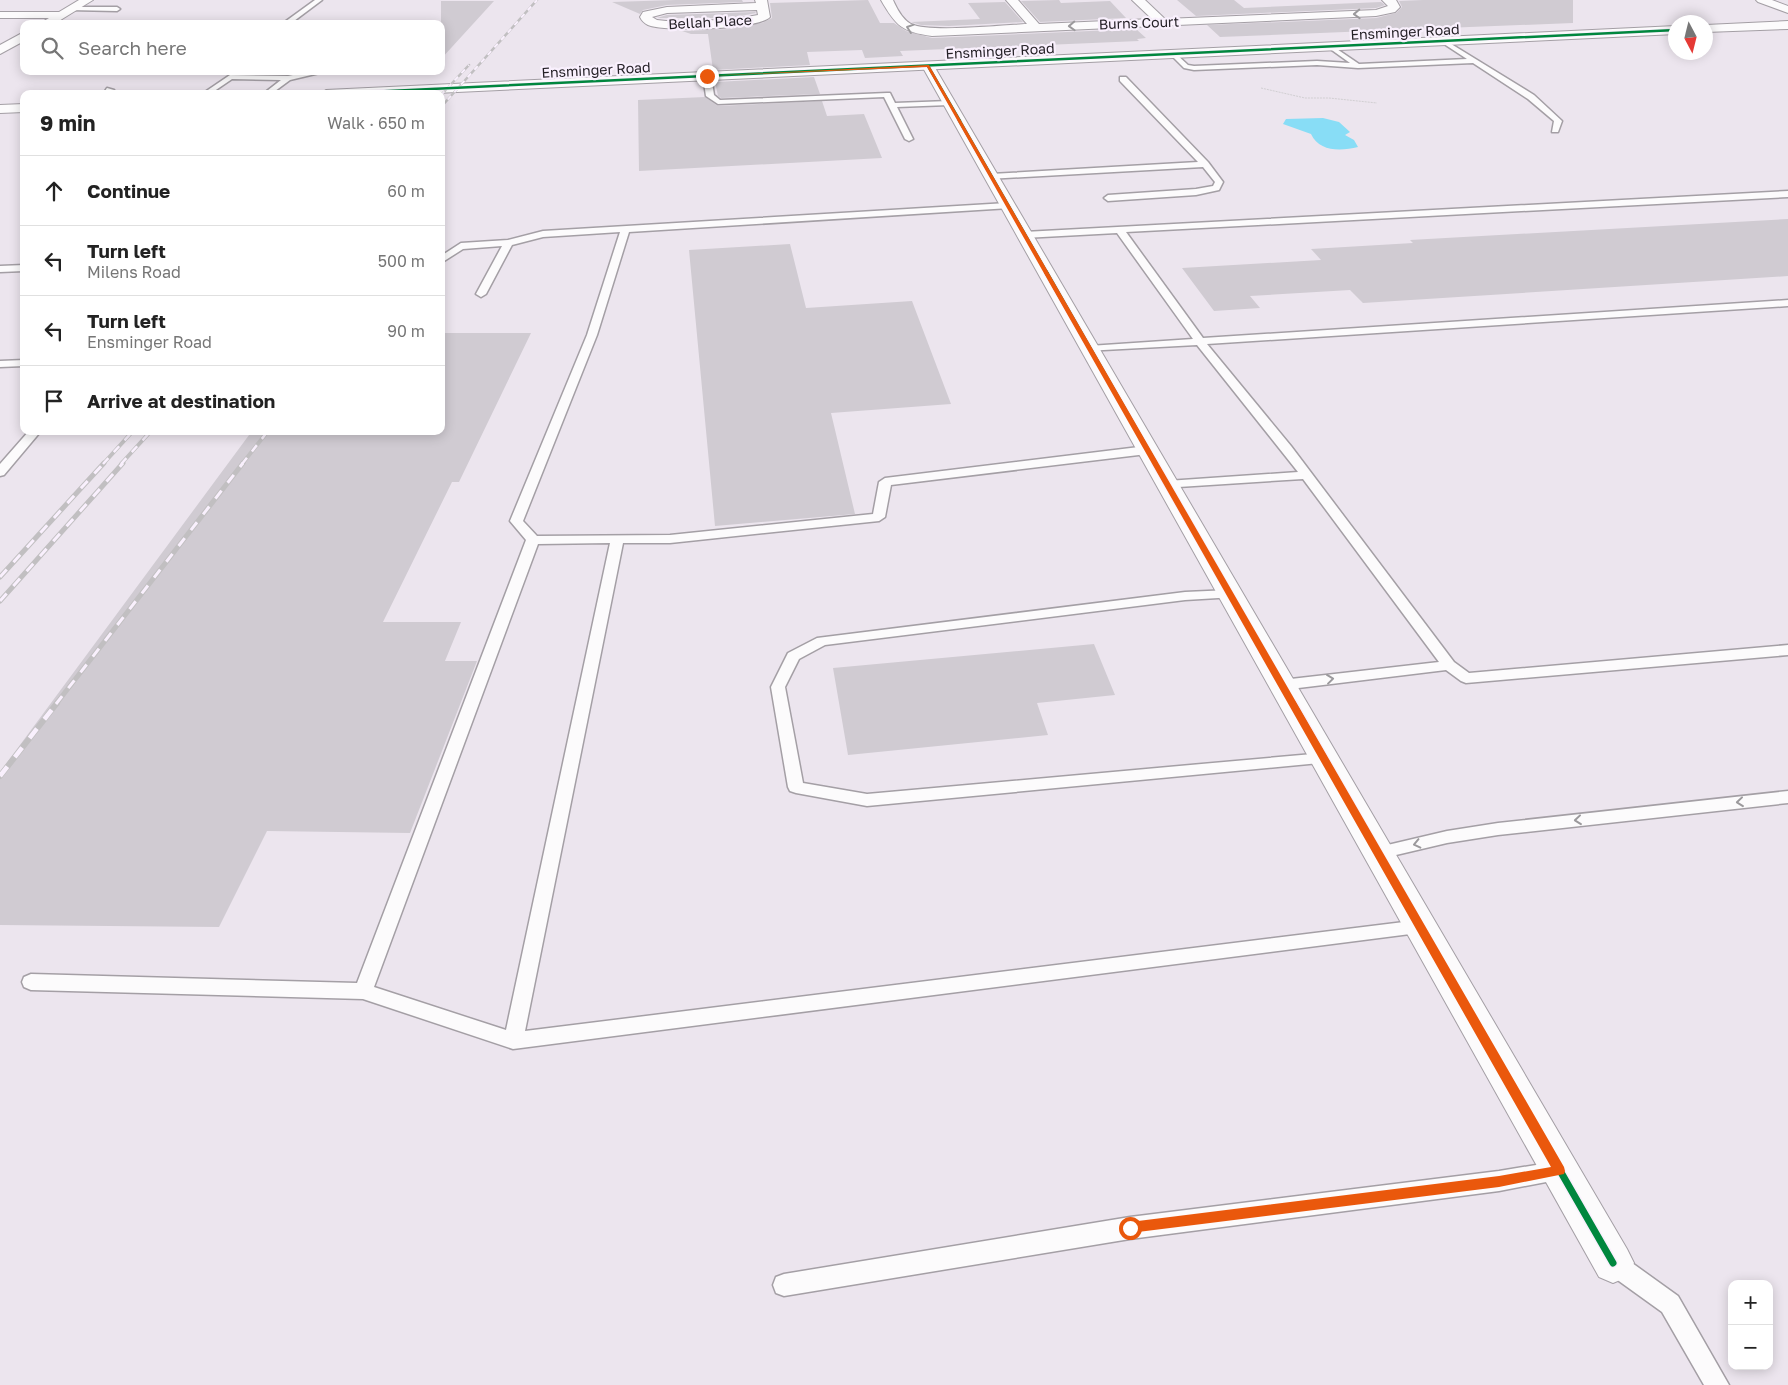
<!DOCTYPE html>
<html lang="en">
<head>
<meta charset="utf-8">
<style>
  :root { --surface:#fff; --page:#f2f2f2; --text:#222; --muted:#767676; --line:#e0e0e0 }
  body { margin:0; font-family:"Golos Text",sans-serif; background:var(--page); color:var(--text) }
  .controls { position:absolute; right:15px; bottom:15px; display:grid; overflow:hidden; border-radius:10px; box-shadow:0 2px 12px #0003 }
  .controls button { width:45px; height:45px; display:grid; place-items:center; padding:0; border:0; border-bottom:1px solid var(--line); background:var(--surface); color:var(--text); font:25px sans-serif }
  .compass { position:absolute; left:1668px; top:15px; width:45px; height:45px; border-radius:50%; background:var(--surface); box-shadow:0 2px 12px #0003; rotate:173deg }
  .stop { position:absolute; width:15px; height:15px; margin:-11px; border:4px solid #ea580c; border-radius:50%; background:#fff }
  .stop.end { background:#ea580c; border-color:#fff; box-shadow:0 1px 5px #0008 }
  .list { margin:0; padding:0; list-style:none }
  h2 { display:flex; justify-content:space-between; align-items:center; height:65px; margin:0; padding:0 20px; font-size:21px }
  h2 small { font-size:16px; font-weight:400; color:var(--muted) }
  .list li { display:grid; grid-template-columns:32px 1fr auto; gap:15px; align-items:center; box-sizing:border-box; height:70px; padding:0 20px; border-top:1px solid var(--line) }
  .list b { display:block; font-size:19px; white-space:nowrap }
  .list p { margin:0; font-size:16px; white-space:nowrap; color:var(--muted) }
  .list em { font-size:16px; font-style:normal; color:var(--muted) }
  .icon { flex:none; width:28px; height:28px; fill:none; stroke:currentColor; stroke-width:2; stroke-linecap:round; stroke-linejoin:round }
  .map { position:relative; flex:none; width:1788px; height:1385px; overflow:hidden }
  .search { position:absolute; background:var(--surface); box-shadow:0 2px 12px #0003; left:20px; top:20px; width:425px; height:55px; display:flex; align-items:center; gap:12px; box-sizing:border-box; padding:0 18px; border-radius:10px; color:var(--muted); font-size:19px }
  .panel { position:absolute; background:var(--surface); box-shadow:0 2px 12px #0003; left:20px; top:90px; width:425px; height:345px; border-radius:10px }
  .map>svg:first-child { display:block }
</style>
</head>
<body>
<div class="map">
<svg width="1788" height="1385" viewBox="0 0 1788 1385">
  <rect width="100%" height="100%" fill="#ece5ee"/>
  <path fill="#88ddf6" d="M1323,118l16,4 11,10 -5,3 9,5 4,7c-17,4 -39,5 -47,-13l-28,-10 3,-5z"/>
  <path fill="#d0cbd2" d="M676,0h66l1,2 -76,3 -24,5 -3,4 -28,-12z
    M868,0l12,23h14l12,8 26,7 204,-9 10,9 -9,1 2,2 -239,10 3,5 -38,2 -3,-8 -55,2 3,13 -97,5 -5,-36h-17l-9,-3 49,-2 31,-6 10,-5 -2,-15z
    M1059,0l2,3 49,-2 16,17 -86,4 -19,-21z
    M1177,0h57l10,8 137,-6 4,3 -9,3 -180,8z
    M1423,0h150v23l-353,14 -13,-12 169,-7 20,-5 6,-6 -3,-6z
    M441,1h53l-53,58z
    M1005,2l18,20 -74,4 -28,-1 -10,-3 69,-3 -12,-16z
    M755,12l1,1 -26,5h-73l10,-3z
    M814,77l6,17 -99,4 -3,-2 -3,-14z
    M705,97l13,9 104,-5 5,15 37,-2 18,44 -243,13 -1,-71z
    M1788,219v57l-425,27 -13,-13 -100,6 10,12 -46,3 -32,-43 139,-8 -10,-11 102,-6 -3,-3z
    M790,244l16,64 106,-7 39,103 -120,9 24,101 -140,12 -26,-276z
    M441,333h90l-72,149h-7l-69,140h78l-16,39h32l-67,172 -143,-2 -48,96 -219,-2v-153l252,-341h189z
    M1094,644l21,51 -78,8 11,32 -200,20 -15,-87z"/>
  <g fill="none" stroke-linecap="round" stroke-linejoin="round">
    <defs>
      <path id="lane" d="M315,0h7l-32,24h-8z
        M72,7h45l3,2 -3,2 -47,-1z
        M1443,39l91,56 28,26 -4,11h-6l2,-11 -26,-22 -55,-36 -115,5 -41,-3 -123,5 -10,-2 -14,-14 5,-1 13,12 6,1 123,-5 33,2 -21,-15 -1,-1 3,-2 28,19 108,-5 -26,-17v-2z
        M313,71h15l-38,9 -19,14h-8l18,-14 -49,-1 -22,15h-8l28,-19 58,1z
        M707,74l4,2 3,19 6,5 167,-7h3l5,10 54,-2 4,2 -4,2 -52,2 16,32 -4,2 -4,-2 -21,-42 -166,7 -12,-8 -3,-20z
        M1120,77h6l82,85 15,20 -4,8 -23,5 -88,6 -4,-3 4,-3 88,-6 17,-3 2,-4 -12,-15 -215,12 -1,-2 4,-3 207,-12 -78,-81z
        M107,88l7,2 -4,4h-7z
        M1788,191v6l-662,35 77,106 585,-38v6l-581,38 84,102 163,216 15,11 319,-28v10l-322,28 -5,-2 -15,-11 -164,20 -5,-2 -2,-3 2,-3 5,-2 157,-18 -136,-183 -140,9 -2,-3 6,-4 131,-9 -101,-127 -112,6 -1,-2 1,-2 4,-1 104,-7 -76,-106 -93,5 -5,-3 5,-3z
        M1007,203l3,1v4l-381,24 -32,103 -74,186 14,15 133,-1 203,-21 6,-32 6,-4 262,-32 6,4 -6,4 -256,31 -6,32 -6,4 -209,22h-47l-98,488 895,-111 6,2 3,5 -3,5 -913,117 -150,-50 -332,-9 -7,-3 -2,-5 2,-5 7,-3 326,9 169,-443 -16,-19 77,-186 33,-103 -77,5 -31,8 -26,49 -5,3 -5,-3 26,-48 -39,3 -22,14v-7l20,-13 47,-3 35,-9zM610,543l-104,487 -132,-43 164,-443z
        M24,265v6l-24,1v-6z
        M24,360v6l-24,1v-6z
        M29,431h12l-37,44 -4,1v-12z
        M1230,590l7,4 -2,3 -50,3 -360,45 -26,14 -14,28 18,96 64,11 457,-41 6,1 2,4 -2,4 -463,44 -71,-13 -6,-2 -2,-4 -17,-100 17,-34 29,-15 368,-46z
        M1788,791v12l-290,32 -51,8 -68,16 -6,-1 -3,-5 3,-5 6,-1 68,-16 51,-8z
        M1560,1161l7,3 4,7 -4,7 -68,13 -369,48 -346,57 -8,-3 -3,-8 3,-8 8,-3 346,-57 369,-46z
        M1613,1252l8,3 57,41 51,89h-25l-42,-73 -57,-41 -3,-8 3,-8z"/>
      <path id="street" d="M755,0h12l3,17c-12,13 -105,15 -122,8 -4,-2 -6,-4 -8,-8l3,-5 24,-5 89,-4zM757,10l1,5 -28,5 -64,1 -9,-1 -5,-3 15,-4z
        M881,0h12c4,9 9,19 18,24 18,9 92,1 116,0l-21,-24h12l21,24 113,-5 -20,-19h13l20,19 211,-9 12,-4 -6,-6h14l4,7 -5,5 -19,4 -444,20c-30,-4 -36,-10 -51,-36z
        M1756,0h16l16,6v7l-30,-11z
        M0,12h60l6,3 -6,3h-60z
        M928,62l6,4 693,1183 7,14 -7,14 -14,6 -14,-6 -677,-1211z"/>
      <path id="secondary" d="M79,0h14l-39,24h-15z
        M1788,21v8l-82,3v-7z
        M1676,26v8l-1261,60h-95l6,-4z
        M24,32v9l-24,13v-9z
        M24,104v8l-24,1v-8z"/>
    </defs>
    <use href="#lane" stroke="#a49fa5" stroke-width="3"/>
    <use href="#street" stroke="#a49fa5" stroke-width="2"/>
    <use href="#secondary" stroke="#a49fa5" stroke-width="2"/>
    <path stroke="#d1cfd2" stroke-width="1" stroke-dasharray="2 1" stroke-linecap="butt" d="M1261,88l44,10h24l48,5"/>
    <use href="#lane" fill="#fcfbfc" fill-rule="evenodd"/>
    <use href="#street" fill="#fcfbfc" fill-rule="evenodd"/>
    <use href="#secondary" fill="#fcfbfc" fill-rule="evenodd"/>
    <defs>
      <path id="rail-far3" d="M441,95l28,-30
        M441,107l96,-107"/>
      <path id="rail-far2" d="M103,464l30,-33
        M121,464l30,-33
        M242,464l26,-33"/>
      <path id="rail-far1" d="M0,577l104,-114
        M0,601l123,-138
        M56,704l187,-241"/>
      <path id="rail" d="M0,776l57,-73"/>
    </defs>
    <use href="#rail-far3" stroke="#c1bfc1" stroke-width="2.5"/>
    <use href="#rail-far2" stroke="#c1bfc1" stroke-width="4"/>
    <use href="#rail-far1" stroke="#c1bfc1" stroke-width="5"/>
    <use href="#rail" stroke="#c1bfc1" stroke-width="6"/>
    <use href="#rail-far3" stroke="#f9f0fd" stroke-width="2" stroke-dasharray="5" stroke-linecap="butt"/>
    <use href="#rail-far2" stroke="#f9f0fd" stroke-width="2.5" stroke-dasharray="8" stroke-linecap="butt"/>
    <use href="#rail-far1" stroke="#f9f0fd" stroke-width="3" stroke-dasharray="10" stroke-linecap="butt"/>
    <use href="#rail" stroke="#f9f0fd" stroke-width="4.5" stroke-dasharray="12" stroke-linecap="butt"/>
    <defs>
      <path id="cycleway-far5" d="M928,66l32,55
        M326,94l1350,-64"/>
      <path id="cycleway-far4" d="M959,120l88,153"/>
      <path id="cycleway-far3" d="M1046,272l110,192"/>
      <path id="cycleway-far2" d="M1155,463l138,241"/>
      <path id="cycleway-far1" d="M1293,703l173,303"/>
      <path id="cycleway" d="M1465,1005l148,258"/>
    </defs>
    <use href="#cycleway-far5" stroke="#f9f0fd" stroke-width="4"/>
    <use href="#cycleway-far4" stroke="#f9f0fd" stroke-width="5"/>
    <use href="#cycleway-far3" stroke="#f9f0fd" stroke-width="6"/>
    <use href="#cycleway-far2" stroke="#f9f0fd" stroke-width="8"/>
    <use href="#cycleway-far1" stroke="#f9f0fd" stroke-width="9"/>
    <use href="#cycleway" stroke="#f9f0fd" stroke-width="10"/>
    <use href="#cycleway-far5" stroke="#00873e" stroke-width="2.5"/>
    <use href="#cycleway-far4" stroke="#00873e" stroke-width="3"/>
    <use href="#cycleway-far3" stroke="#00873e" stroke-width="4"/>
    <use href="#cycleway-far2" stroke="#00873e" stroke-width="4.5"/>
    <use href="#cycleway-far1" stroke="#00873e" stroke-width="5.5"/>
    <use href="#cycleway" stroke="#00873e" stroke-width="7"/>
  </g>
  <defs><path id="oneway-chevron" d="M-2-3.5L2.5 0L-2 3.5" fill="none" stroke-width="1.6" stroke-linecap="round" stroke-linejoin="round" transform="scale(1.25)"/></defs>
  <g stroke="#9b999c">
    <use href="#oneway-chevron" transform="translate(1357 14) rotate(178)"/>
    <use href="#oneway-chevron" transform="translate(1072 26) rotate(178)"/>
    <use href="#oneway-chevron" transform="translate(910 28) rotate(-161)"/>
    <use href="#oneway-chevron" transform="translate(1330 679) rotate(-7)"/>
    <use href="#oneway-chevron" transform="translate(1740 802) rotate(174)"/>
    <use href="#oneway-chevron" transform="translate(1578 820) rotate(174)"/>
    <use href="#oneway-chevron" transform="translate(1417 844) rotate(167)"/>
  </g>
  <path fill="#ea580c" d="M929,65l635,1102 1,4 -1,3 -65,13 -369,46 -4,-1 -2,-4 2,-4 4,-2 369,-46 52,-9 -624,-1100 -222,9z"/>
  <g text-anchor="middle" stroke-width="4.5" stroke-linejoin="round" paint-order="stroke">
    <g font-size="14" fill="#252127" stroke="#f9f0fd">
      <text transform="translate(710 22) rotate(-3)" y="5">Bellah Place</text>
      <text transform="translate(1139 23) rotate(-2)" y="5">Burns Court</text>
      <text transform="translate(1405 32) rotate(-3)" y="5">Ensminger Road</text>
      <text transform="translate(1000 51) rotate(-3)" y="5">Ensminger Road</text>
      <text transform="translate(596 70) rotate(-3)" y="5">Ensminger Road</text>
    </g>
  </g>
</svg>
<div class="controls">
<button>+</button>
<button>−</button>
</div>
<svg class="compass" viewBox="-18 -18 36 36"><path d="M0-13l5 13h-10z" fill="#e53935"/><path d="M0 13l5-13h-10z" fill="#767676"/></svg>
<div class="stop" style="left:1130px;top:1228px"></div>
<div class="stop end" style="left:707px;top:76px"></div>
<div class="search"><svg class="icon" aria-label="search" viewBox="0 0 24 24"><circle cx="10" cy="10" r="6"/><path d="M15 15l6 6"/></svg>Search here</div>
<section class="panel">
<h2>9 min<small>Walk · 650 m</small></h2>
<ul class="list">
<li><svg class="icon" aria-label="ahead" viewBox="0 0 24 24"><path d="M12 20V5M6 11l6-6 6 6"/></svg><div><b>Continue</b></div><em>60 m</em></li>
<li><svg class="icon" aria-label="left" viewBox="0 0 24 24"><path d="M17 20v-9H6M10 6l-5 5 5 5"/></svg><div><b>Turn left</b><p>Milens Road</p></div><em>500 m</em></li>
<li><svg class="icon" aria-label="left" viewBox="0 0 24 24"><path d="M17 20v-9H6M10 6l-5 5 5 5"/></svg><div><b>Turn left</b><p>Ensminger Road</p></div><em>90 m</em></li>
<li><svg class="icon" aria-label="arrive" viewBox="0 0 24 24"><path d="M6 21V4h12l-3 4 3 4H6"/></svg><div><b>Arrive at destination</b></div></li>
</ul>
</section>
</div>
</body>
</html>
